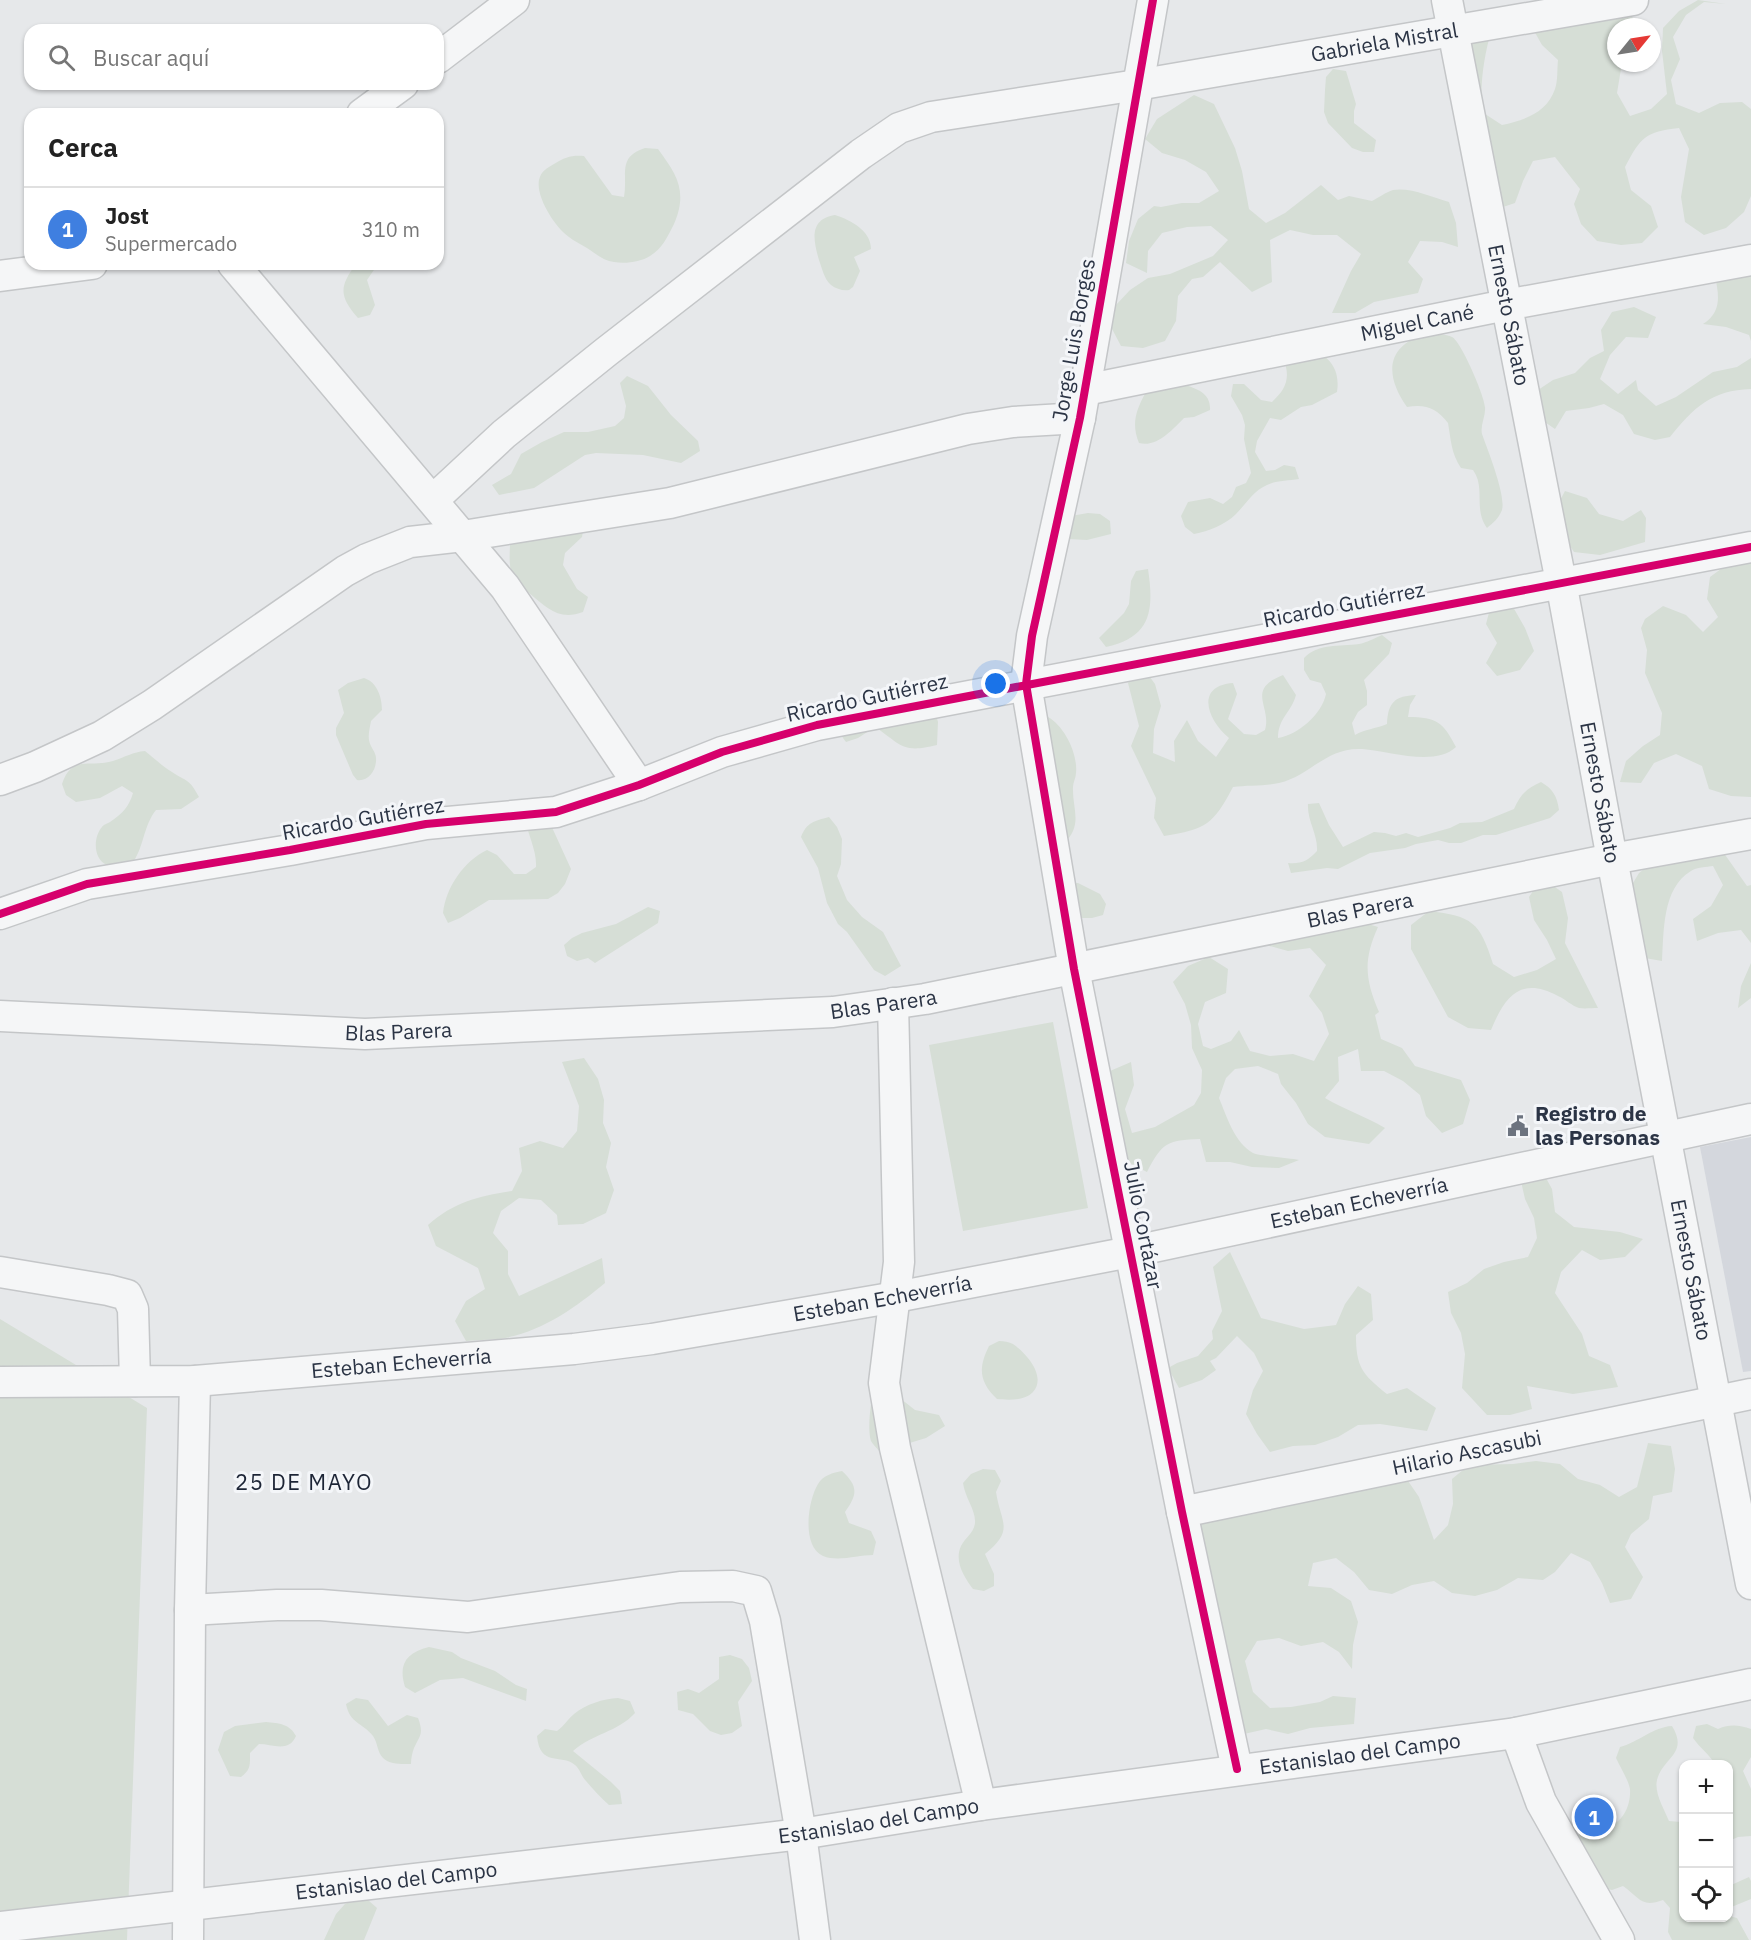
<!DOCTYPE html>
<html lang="es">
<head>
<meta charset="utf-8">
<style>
  :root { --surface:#fff; --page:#f6f6f6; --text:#222; --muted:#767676; --line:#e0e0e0; --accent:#6c737f }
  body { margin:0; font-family:"IBM Plex Sans",sans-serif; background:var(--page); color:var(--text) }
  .controls { position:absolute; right:18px; bottom:18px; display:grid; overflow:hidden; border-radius:12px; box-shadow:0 2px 4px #0004 }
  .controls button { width:54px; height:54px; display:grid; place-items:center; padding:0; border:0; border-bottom:2px solid var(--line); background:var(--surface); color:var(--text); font:30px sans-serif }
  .compass { position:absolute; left:1607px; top:18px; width:54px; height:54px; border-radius:50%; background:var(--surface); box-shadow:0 2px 4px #0004; rotate:60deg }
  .you { position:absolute; left:996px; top:684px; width:21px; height:21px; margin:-15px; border:4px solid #fff; border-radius:50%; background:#1a73e8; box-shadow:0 0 0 9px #1a73e833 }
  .badge { display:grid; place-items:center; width:39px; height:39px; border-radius:50%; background:var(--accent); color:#fff; font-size:20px; font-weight:700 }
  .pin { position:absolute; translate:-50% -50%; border:3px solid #fff; box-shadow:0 2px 6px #0006 }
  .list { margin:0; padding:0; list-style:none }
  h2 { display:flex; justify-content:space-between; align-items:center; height:78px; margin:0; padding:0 24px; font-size:26px }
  h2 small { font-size:20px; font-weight:400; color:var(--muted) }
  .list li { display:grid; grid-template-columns:39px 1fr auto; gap:18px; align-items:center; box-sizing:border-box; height:84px; padding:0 24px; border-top:2px solid var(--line) }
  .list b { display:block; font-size:22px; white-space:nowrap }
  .list p { margin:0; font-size:20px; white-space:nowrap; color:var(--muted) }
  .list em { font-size:20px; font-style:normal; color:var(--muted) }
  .icon { flex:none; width:33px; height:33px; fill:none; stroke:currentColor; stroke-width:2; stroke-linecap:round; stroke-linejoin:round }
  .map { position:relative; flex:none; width:1751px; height:1940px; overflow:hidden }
  .search { position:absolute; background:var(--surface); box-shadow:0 2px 4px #0004; left:24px; top:24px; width:420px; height:66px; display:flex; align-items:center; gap:15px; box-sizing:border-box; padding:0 21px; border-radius:18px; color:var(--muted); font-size:22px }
  .panel { position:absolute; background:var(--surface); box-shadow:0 2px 4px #0004; left:24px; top:108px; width:420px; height:162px; border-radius:18px }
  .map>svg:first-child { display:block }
</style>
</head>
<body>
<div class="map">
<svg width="1751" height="1940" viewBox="0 0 1751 1940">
  <rect width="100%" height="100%" fill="#e6e8ea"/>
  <path fill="#d4d7dd" d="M1751,1137v234l-8,1 -43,-225z"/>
  <path fill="#d6ded6" d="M1698,0l28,4 -22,-2 -18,13 -13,22 7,22 -9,21 5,24 23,9 21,-10 22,-1 9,7v87l-7,16 -18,16 -22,7 -19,-13 -4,-25 8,-48 -10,-21c-34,4 -38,9 -54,39l6,23 20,16 7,21 -16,16 -21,2 -24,-4 -16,-17 -7,-20 6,-15 -25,-32 -22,4 -10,20 -8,22 -24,8 -23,-181 21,9c-6,24 -9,48 -7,73l20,13c22,-5 45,-12 53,-36 3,-8 2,-20 3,-29l-16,-15 -9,-16 95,-18 11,16h-23v36h6l-5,30 13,23 21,-7 16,-15 -5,-43 1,-23 16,-17z
    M1333,69l13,2 10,33 -2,7v12l22,17 -2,12h-11l-11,-4 -24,-25 -4,-11 1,-22 1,-13z
    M1194,95l20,9 21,44 7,23 7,38 17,14 19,-10 36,-28 17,15 11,-4 23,5c6,-3 14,-9 21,-11 17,-3 39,7 56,12l7,21 2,24 -16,-5 -22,-1 -12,21 15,17 -5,14 -44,9 -19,11h-23l19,-42 10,-17 -24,-19h-24l-23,-5 -20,10 2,42 -20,10 -32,-30 -17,15 -11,2 -14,17 -2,25 -11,20 -22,7 -22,-2 -10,-19 4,-21 15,-16 18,-12 22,-4 43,-18 15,-16 -17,-14 -24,1 -25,6 -14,18 -1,22 -21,-10 3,-22 9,-22 16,-13 7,1 21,-4h17l20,-12 -13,-19 -21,-12 -23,-7 -17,-14 12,-20z
    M645,148l13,1c19,26 30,42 16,75 -6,12 -12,25 -24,32 -9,6 -25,8 -36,6 -9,-1 -17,-7 -24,-12 -9,-6 -19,-10 -27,-18 -11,-11 -27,-36 -24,-52 2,-9 8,-12 15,-16 11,-7 18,-9 30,-8l28,39 12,2c4,-23 -7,-40 21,-49z
    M835,215c15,5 36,15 36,34l-17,8 6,14 -7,16 -4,3c-6,1 -13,-1 -18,-5 -7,-6 -9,-17 -12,-25 -6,-20 -10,-41 16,-45z
    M1751,260v81l-2,-6 -23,-8 -23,-3c19,-12 16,-29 12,-48z
    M356,264h22l-11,16 8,25 -5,10 -12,3c-19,-22 -19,-31 -2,-54z
    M1634,307l22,10 -8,21 -22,-1 -16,18 -10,24 18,15 18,-14 2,10 18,16 20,-9 37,-25 24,-5 14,-9v31c-39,1 -58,19 -81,48l-15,3 -21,-6 -11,-19 -19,-11 -15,4 -23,3 -11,18 -22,-15 2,-22 18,-12 22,-7 15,-15 14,-7 -3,-21 11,-18z
    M1429,333c7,1 17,1 23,4 9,4 33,60 33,70 1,9 -5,18 -3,27 6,17 24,61 20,76 -3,8 -9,13 -15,18 -14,-19 -1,-40 -14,-58l-12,-2c-10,-15 -10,-28 -13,-45 -12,-15 -22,-19 -41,-16 -24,-34 -20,-63 22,-74z
    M1306,343c20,13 35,22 31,49l-25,13 -11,2 -20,13 -11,-2 -13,23 -2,11 11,19 9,-1 9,-5 11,2 4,12c-11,2 -22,1 -32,6 -14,6 -21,19 -31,29 -11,11 -27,17 -42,20l-9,-7 -4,-11 7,-14 22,-4 13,6 9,-7 4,-10 10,-4 5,-10 -7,-34 1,-14 -3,-10 -11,-19 2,-12h11l17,16 11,2c13,-12 18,-22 13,-39z
    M627,376l21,10 23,29 27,26 2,10 -19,12 -38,-8 -47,-2 -11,2 -51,33 -35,7 -7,-10 19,-11 10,-20 21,-12 22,-10h24l27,-6 9,-8 2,-12 -6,-23z
    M1183,384c14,5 28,9 27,26l-16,7 -10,1c-11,11 -27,30 -45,25 -8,-19 -3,-33 7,-51z
    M1565,491l22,7 12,16 24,7 18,-11 5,8 -1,24 -45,13 -26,-3 -12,-18 -8,-22z
    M1088,513l12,1 10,7 1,13 -24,6 -19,-1 -3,-22z
    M584,524l-2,13 -17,16 -2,12 14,24 11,8 -5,15c-24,9 -36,-4 -54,-19 -6,-5 -12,-10 -16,-17 -5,-11 -3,-22 -3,-33z
    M1729,563h22v234l-20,-1 -22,-7 -7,-23 -26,-12 -22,9 -13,20 -21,-1 6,-21 17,-15 17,-11 2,-22 -17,-40 2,-23 -6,-22 4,-9 18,-13 23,9 17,17 15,-15 -11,-18 3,-22z
    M1148,569c6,40 4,68 -42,78l-7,-9 25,-25 5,-9 2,-23 5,-10z
    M1492,601l21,6 12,21 9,23 -14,19 -23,6 -11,-13 11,-20 -11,-19z
    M1382,635l10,8 -3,11 -25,26 3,11v14l-9,7 -6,11 3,12c10,-6 20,-6 32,-11 1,-22 8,-28 29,-29l-6,10 -2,12c29,0 35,5 48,30 -21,20 -67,4 -94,2 -36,-2 -52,27 -83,34 -14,3 -32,2 -46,4 -20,38 -27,42 -69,49l-10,-18 2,-20 -25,-52 8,-20 -11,-43 13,-18 14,19 6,22 -7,23 -1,24 22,9 -1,-21 13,-21 11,21 18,16 13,-19c-21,-17 -35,-52 4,-55l4,11 -9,25 16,15 12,1 9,-5c7,-24 -20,-40 18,-55l13,20c-5,18 -18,23 -18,43 20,-3 44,-24 48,-44l-5,-11 -11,-3 -6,-10v-12c14,-15 35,-11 55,-14 7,-1 16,-6 23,-9z
    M364,678c13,4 18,19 18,32l-11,11c-1,6 -3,13 -2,19 1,7 7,12 7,18 1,12 -8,24 -19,22l-4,-5 -17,-40v-7l8,-15 -6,-23 10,-7z
    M935,711l3,11 -1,23c-36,9 -36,-1 -62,-18l-17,11 -12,4 -6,-8z
    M1048,717c16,9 30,36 28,56 0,5 -3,9 -3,14 -1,22 11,38 -10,57l-24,-122z
    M145,751c9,7 17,15 27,21 15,10 17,6 27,25l-18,12 -25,1c-13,16 -12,39 -25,55 -7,0 -18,2 -24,0 -14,-6 -14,-28 -5,-38 1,-2 6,-4 8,-5 12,-8 19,-15 23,-29l-11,-7 -22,12 -24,4 -10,-7 -4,-11c10,-30 29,-16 51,-23 12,-4 20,-9 32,-10z
    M1541,782c12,7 16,14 18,28l-9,8 -54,17h-13l-22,8h-12l-11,-3 -22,4 -11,4 -35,5 -32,16 -11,-1 -36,5 -3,-10c13,1 20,-2 29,-12 1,-17 -10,-30 -9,-47l11,-1 10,22 14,22 31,-15 11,1 11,3 10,-3 12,4 32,-9 10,-5 22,-1 32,-13c6,-14 13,-21 27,-27z
    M829,817l8,10 5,12 -1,25 -4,12 10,24 15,17 21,15 18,34 -16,10 -11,-6 -27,-38 -9,-8 -11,-21 -9,-35 -17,-31c6,-15 13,-16 28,-20z
    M525,819l25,4 21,46 -6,15 -7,9 -10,6 -59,1 -29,18 -12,5 -5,-10c3,-26 21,-52 44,-63l10,5 17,19h12l10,-7c1,-16 -8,-32 -11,-48z
    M1721,849l26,37 4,-1v58l-10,-13 -23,3 -21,8 -4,-22 18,-13 12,-21 -10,-19c-6,1 -17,1 -22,5 -29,17 -27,61 -29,90l-23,-4 -12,-64 12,-20 17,-13z
    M1542,878l20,14 6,26 -3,25 33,65c-6,0 -14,1 -19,0 -7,-2 -14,-9 -21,-12 -37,-20 -53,0 -67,34l-23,-2 -20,-11 -37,-68v-24l18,-14c43,5 51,11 64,53l21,13 23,-7 19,-11 -9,-19 -13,-20 -5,-23z
    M1078,883l22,11 6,10 -3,11 -11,3h-12l-13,-34z
    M648,907l12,4 -2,12 -63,40 -7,-5 -11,3 -10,-5 -3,-11 8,-7 10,-5 34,-9z
    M1355,920l23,7c-15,33 -13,52 1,85l-4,3 6,24 21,9 13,18 46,14 9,20 -7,24 -21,9 -16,-17 -6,-21 -17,-14 -19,-10h-23l-3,-22 -20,8 1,24 -14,17c20,12 40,18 60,30l-16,16 -44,-7 -17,-13 -12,-21 -15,-19 -3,-10 -20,-8 -23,3 -9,9 -7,20c8,19 15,44 34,55 6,3 37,5 46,7l-20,8 -27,-1 -22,-5h-24l-6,-23c-33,1 -38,4 -53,33 -6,-3 -16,-7 -20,-12 -14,-20 -17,-65 -17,-89l21,-9 3,23 -9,24 7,24 23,-6 39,-22 7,-12 1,-23 -10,-22 -1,-23 -6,-21 -12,-22 15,-16 21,-9 19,12 -2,24 -21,9 -7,22 5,22 8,3 20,-8 8,-11 11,21 20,5 23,-2 21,7 15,-27 -7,-21 -13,-17 17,-31 -16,-17 -22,3 -22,-6 21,-12z
    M1751,963v35l-13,10 3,-22z
    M1053,1022l35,186 -125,23 -34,-186z
    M584,1058l14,21 6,21 -1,23 8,20 -5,24 8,23 -8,23 -23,11 -25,1 -1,-10 -16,-15 -22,-2 -18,13 -8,22 15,18v23l11,22 83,-38 3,25c-30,25 -66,51 -107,56 -10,1 -22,1 -32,2l-11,-20 11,-20 19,-12 -7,-21 -42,-22 -8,-21c26,-23 51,-29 84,-34l10,-20 -3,-23 21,-7 23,7 14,-17 2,-25 -17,-44z
    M1541,1169l11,20 3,23 19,15 46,5 23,7 -18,18 -25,3 -18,-10 -21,22 -6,21 27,41 7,22 21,9 8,22 -45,7 -46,-8 5,23 -22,6h-23l-25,-27 3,-34 -4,-21 -10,-20 -3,-21 19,-9 17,-14 20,-7 24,-5 9,-19 -3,-20 -9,-19 -5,-22z
    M1230,1252l31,66 43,11 32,-4 9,-21 13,-18 13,8 2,26 -17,15c0,32 6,39 31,59l20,-6 29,20 -9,23 -47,-7 -22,1 -20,12 -23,8 -22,1 -23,6 -13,-18 -11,-20 7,-24 10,-19 -9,-18 -17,-17 -21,22 -6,3 6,9 -14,10 -23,8 -11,-20 9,-5 21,-7 15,-17 -1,-8 10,-20 -9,-44z
    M0,1319l147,89 -20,532h-127z
    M999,1341c5,0 10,1 14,3 13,9 34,32 20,48 -8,9 -25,8 -36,7 -18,-17 -19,-31 -8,-53z
    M874,1388l22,7 19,15 24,5 6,11 -19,12 -46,14c-3,-4 -7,-7 -9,-11 -4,-12 0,-41 3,-53z
    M1648,1443l23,3 4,23 -3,23 -19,4 -4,23 -18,15 -6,13 18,30 -12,22 -21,4 -8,-20 -12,-21 -19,-9 -16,19 -12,8 -25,-2 -21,12 -22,6 -23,-3 -18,-12 -22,4 -20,9 -23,-4 -15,-18 -18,-14 -23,5 -5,23 23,2 20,13 7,21 -5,23 -1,24 -13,-17 -16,-10 -22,4 -22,-8 -22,3 -12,20 8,31 17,16 21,-1 29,-5 13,-6 23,2 -2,26 -44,4 -22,6 -22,-5 -22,5 -54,-208 150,-39 23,4 20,-12 23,-1 13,19 15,43 14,-15 5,-21 -1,-25 17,-14 44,-1 23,-3 24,3 18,15 22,6 19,12 18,-10z
    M983,1469l12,1 6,11 -5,11c5,32 19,37 -11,62l9,20v12l-10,5 -11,-2c-9,-12 -19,-28 -12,-43 4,-8 13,-13 14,-23 1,-13 -10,-25 -12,-40l8,-9z
    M842,1471c16,15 16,23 3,41l4,11 22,8 5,11 -3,13c-15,0 -35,7 -50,1 -22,-10 -15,-56 -5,-72 5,-9 15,-11 24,-13z
    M429,1647l23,5 9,6 34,13 21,14 11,4 -1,12 -63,-23 -23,2 -25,13 -10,-6c-7,-23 1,-34 24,-40z
    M730,1655l12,4 7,9 3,13 -14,21 4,24 -10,7 -11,2 -11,-4 -17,-17 -15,-4 -1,-18 11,-3 11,4 20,-14v-22z
    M356,1698l12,2 20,26 19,-11 11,3c6,16 2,17 -4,30 -2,5 -3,11 -3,16 -9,0 -21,1 -28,-6 -6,-6 -5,-15 -10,-22 -11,-14 -23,-12 -27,-32z
    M618,1698l12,3 5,12c-17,19 -43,21 -62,38l38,31 9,9 2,13 -13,1c-8,-7 -16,-16 -23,-24 -5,-5 -6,-12 -11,-16 -14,-12 -35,3 -38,-29l8,-7 12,2c7,-5 11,-12 17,-17 12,-10 29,-15 44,-16z
    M266,1722c13,1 24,2 30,14 -7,17 -24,8 -37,8l-9,9c0,11 1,17 -9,24l-11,-1 -12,-26 6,-18 11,-6z
    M1707,1724l11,5c12,-5 21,-4 33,0v28l-8,14 8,18v47l-13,1 -9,4v-31l2,-16 -2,-7 -1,-23h-13c-6,-10 -15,-16 -22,-26l3,-12z
    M1672,1726c17,28 -9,31 -15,54 -3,13 7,29 12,41l12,1 2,2 1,94h44l1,-2 8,2 12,22h-77l-4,-8 2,-24 -7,-8c-22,8 -23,-2 -40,-14l-11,4 -12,-3 -28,-48c12,-10 21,-9 35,-12 16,-4 24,-22 23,-38 -2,-10 -10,-22 -14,-31l4,-11c19,-5 33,-20 52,-21z
    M1749,1877l2,4v18l-22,9v-22z
    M356,1899l12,1 9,8 -13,32h-40l12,-26 9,-10z"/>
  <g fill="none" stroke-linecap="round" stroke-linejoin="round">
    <defs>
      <g id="minor">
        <path d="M1153,0l-73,418 -48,218 -6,48 48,285 108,543 55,257"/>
        <path id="s1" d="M1447,0l114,582 51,277 139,725"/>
        <path d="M438,58l76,-58"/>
        <path d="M362,114l41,-30"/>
        <path d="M233,264l272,323 134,198"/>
        <path d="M0,276l92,-12"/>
        <path id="s2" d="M1085,390l421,-85 245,-45"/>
        <path id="s3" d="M433,500l71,-66 102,-82 255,-198 38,-26 32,-11 206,-32 496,-85"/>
        <path d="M0,780l35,-13 67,-31 50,-31 193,-134 22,-12 43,-17 53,-6 207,-33 298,-74 45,-7 67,-4"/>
        <path d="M0,914l87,-30 203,-34 136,-26 130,-12 83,-27 83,-33 95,-27 934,-178"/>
        <path d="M893,1003l6,259 -15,121 11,65 86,357"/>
        <path id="s4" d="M0,1016l365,18 468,-22 92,-13 687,-140 139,-25"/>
        <path d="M0,1272l108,18 19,5 6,14 2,72"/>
        <path id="s5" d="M0,1382l195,-1 379,-32 78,-10 244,-42 234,-45 621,-133"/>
        <path id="s6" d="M1182,1512l569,-118"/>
        <path d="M190,1610l87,-5h44l147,12 212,-30 53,-1 23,5 9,30 36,213 14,106"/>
        <path d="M1516,1733l25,69 78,138"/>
        <path id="s7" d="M0,1927l801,-93 180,-29 535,-72 235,-49"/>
        <path d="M188,1940l2,-330 5,-229"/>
      </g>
    </defs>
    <use href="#minor" stroke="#c4c6c8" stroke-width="33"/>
    <use href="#minor" stroke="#f5f6f7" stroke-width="30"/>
    <defs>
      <path id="cycleway" d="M1153,0l-73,418 -48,218 -6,48 48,285 108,543 55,257
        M0,914l87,-30 203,-34 136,-26 130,-12 83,-27 83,-33 95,-27 934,-178"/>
    </defs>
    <use href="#cycleway" stroke="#f4f6f9" stroke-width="11"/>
    <use href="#cycleway" stroke="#d6006c" stroke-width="8"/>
  </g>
  <defs>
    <symbol id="civic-bare" viewBox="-9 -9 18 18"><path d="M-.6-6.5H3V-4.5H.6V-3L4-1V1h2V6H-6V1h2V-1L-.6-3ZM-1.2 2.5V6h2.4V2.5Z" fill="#6c737f" stroke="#f4f6f9" stroke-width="2.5" paint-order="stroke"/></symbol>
  </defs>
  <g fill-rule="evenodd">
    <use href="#civic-bare" x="1503" y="1111" width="30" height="30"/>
  </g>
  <g text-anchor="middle" stroke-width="6" stroke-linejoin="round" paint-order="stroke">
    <g font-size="21" fill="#2b3445" stroke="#f4f6f9">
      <text dy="7" stroke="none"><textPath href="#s3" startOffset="1090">Gabriela Mistral</textPath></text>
      <text dy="7" stroke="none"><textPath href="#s1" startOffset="321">Ernesto Sábato</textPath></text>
      <text dy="7" stroke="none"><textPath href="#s2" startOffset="339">Miguel Cané</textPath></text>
      <text transform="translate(1074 340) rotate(-80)" y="7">Jorge Luis Borges</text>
      <text transform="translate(1344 605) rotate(-11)" y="7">Ricardo Gutiérrez</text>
      <text transform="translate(867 698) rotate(-12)" y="7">Ricardo Gutiérrez</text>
      <text dy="7" stroke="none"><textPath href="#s1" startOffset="807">Ernesto Sábato</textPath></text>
      <text transform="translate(363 819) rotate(-10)" y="7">Ricardo Gutiérrez</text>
      <text dy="7" stroke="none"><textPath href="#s4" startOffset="1371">Blas Parera</textPath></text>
      <text dy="7" stroke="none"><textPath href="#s4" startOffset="885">Blas Parera</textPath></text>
      <text dy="7" stroke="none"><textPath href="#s4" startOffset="399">Blas Parera</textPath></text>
      <text dy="7" stroke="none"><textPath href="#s5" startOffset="1374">Esteban Echeverría</textPath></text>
      <text transform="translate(1143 1225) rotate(79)" y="7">Julio Cortázar</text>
      <text dy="7" stroke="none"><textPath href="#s1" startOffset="1293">Ernesto Sábato</textPath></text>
      <text dy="7" stroke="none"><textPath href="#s5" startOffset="888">Esteban Echeverría</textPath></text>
      <text dy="7" stroke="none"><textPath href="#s5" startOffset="402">Esteban Echeverría</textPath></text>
      <text dy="7" stroke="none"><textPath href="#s6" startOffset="291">Hilario Ascasubi</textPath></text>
      <text dy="7" stroke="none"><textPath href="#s7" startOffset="1371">Estanislao del Campo</textPath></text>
      <text dy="7" stroke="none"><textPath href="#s7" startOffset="885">Estanislao del Campo</textPath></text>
      <text dy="7" stroke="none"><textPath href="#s7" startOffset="399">Estanislao del Campo</textPath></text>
    </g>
    <g font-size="21" font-weight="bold" fill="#2b3445" stroke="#f4f6f9" text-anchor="start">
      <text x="1535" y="1121">Registro de<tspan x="1535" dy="24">las Personas</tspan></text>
    </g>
    <g font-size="22" letter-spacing="1.5" fill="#1d2536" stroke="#f4f6f9">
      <text x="304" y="1490">25 DE MAYO</text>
    </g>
  </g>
</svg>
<div class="controls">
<button>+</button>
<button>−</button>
<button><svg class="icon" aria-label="locate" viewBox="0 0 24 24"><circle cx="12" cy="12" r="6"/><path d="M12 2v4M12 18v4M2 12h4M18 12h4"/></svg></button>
</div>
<svg class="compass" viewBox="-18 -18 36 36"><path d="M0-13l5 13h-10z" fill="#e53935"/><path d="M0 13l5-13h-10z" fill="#767676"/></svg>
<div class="you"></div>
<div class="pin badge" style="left:1594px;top:1817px;background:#3f7fe0">1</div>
<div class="search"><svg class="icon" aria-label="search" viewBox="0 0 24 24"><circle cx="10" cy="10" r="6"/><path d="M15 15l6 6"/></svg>Buscar aquí</div>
<section class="panel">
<h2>Cerca<small></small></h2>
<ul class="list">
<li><span class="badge" style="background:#3f7fe0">1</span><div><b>Jost</b><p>Supermercado</p></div><em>310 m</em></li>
</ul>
</section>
</div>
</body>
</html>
